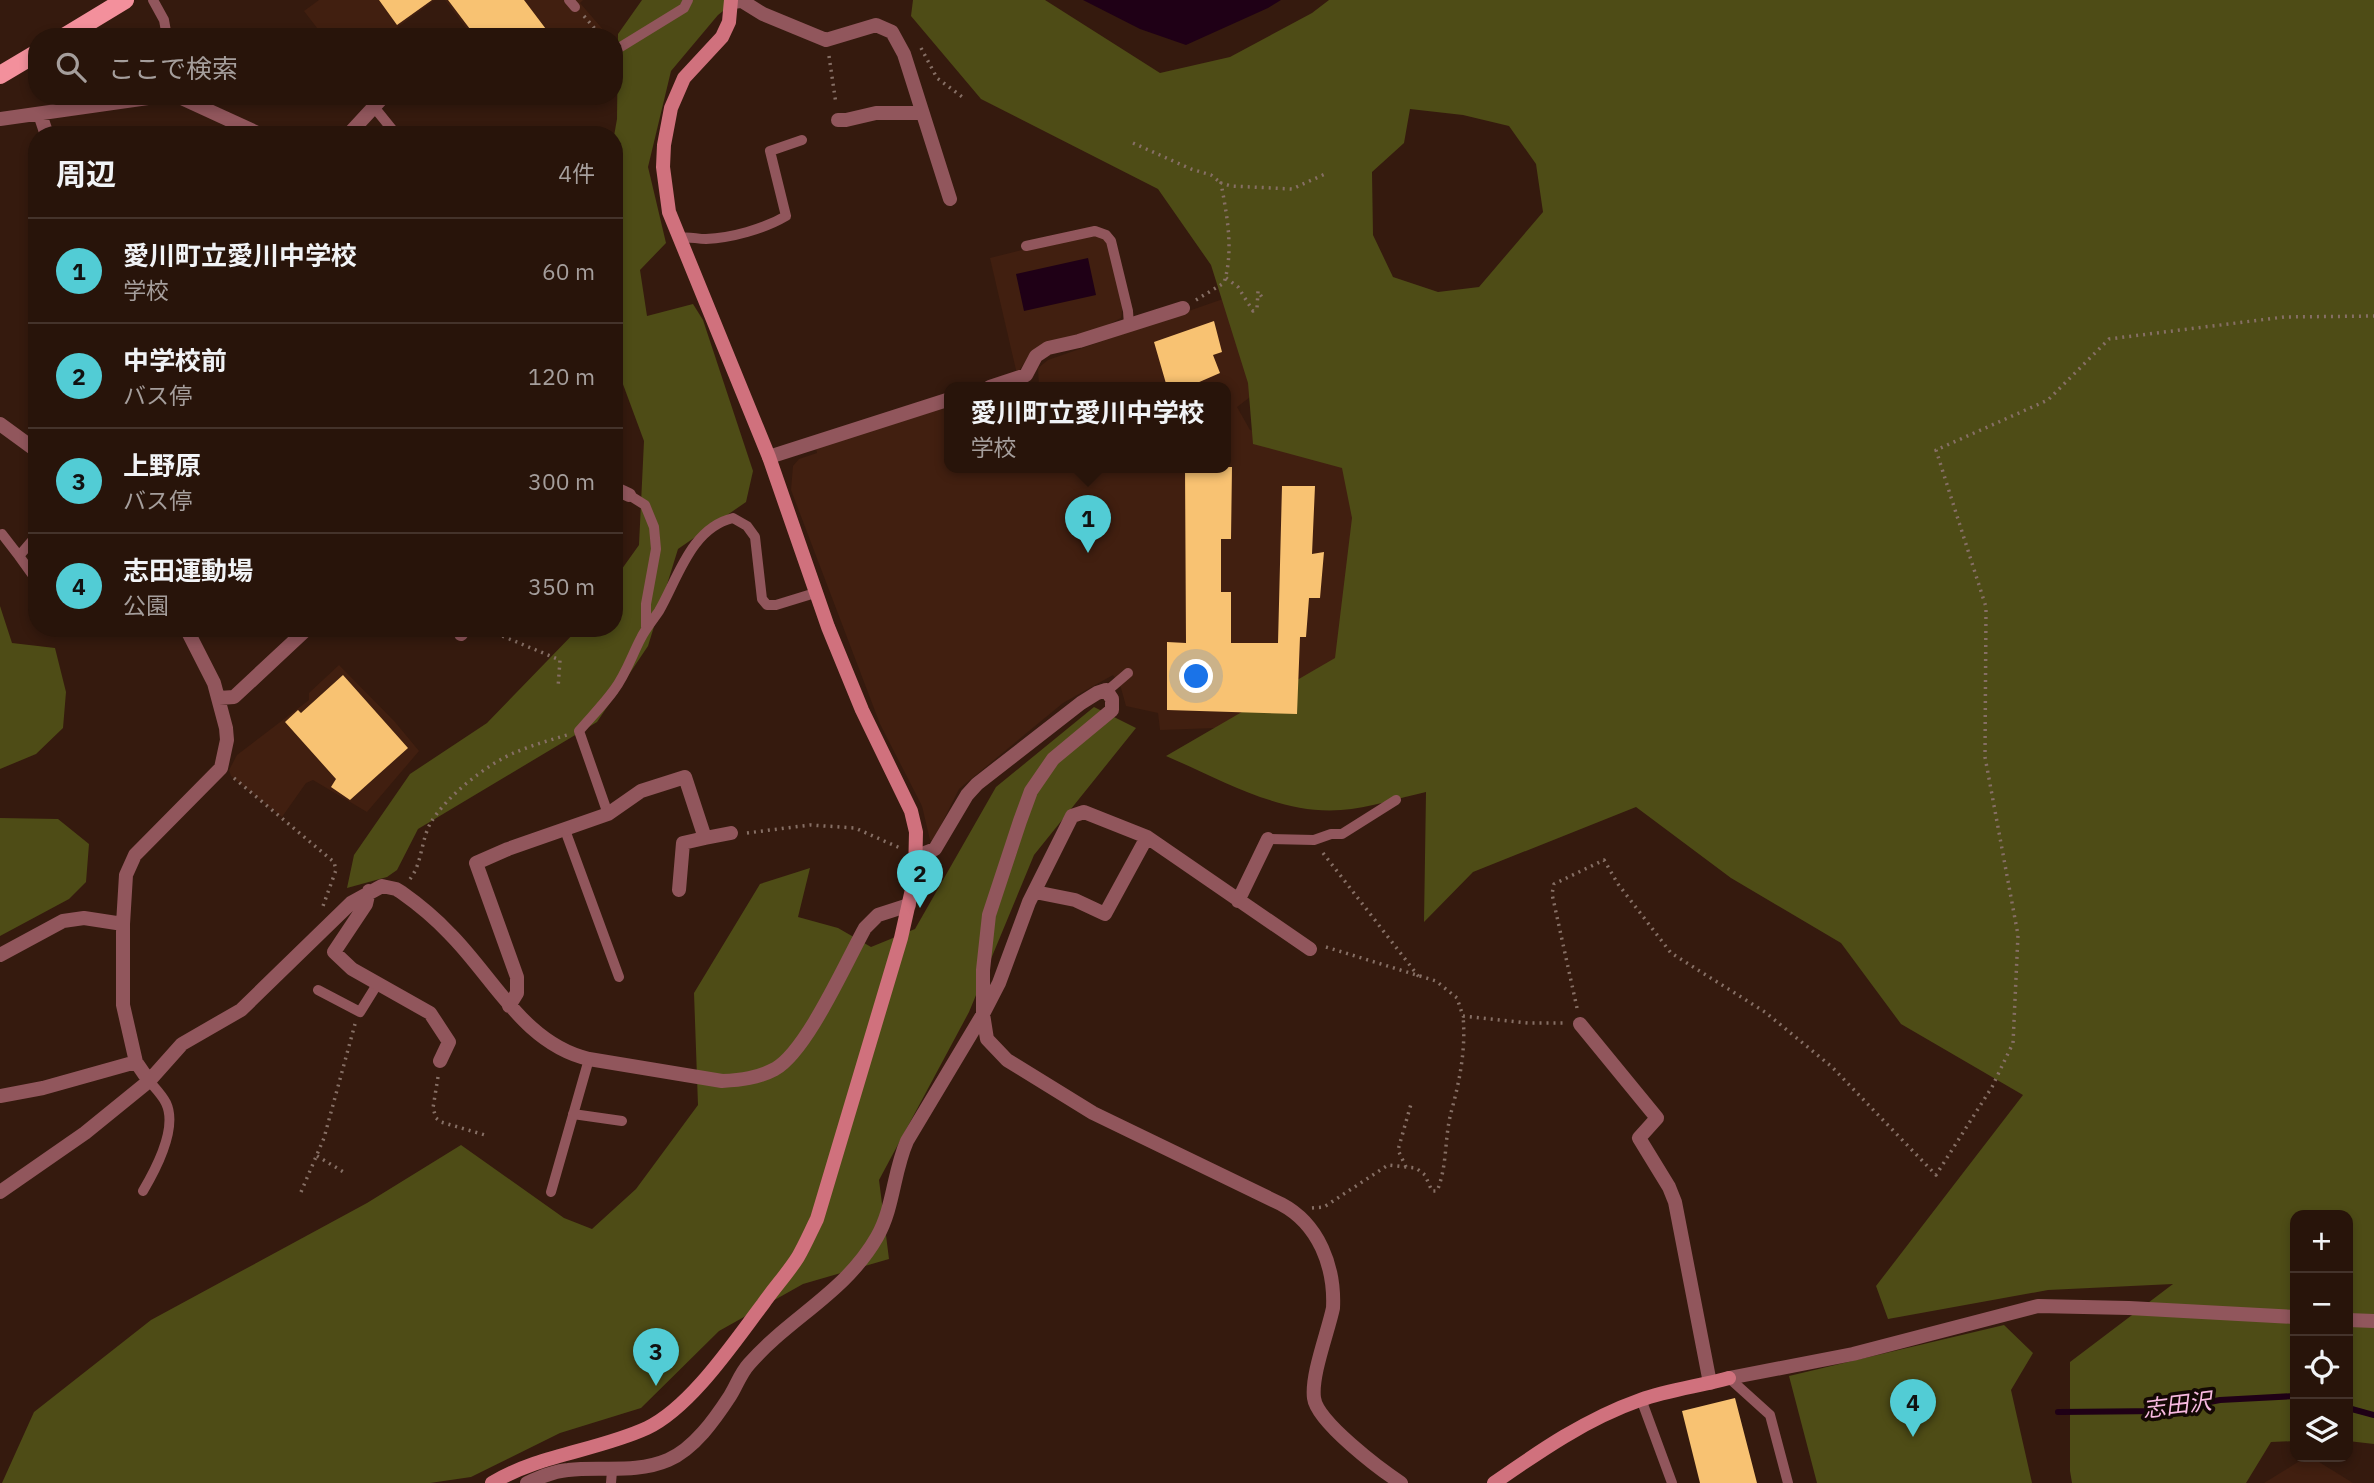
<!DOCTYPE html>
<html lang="ja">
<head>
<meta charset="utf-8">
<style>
  :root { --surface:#28140a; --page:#301d13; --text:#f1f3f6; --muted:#a59e9c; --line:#44332b; --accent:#52ccd5 }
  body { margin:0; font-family:"IBM Plex Sans","Noto Sans JP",sans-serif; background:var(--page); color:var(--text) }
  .controls { position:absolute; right:21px; bottom:21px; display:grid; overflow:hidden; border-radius:14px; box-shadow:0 4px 10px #0003 }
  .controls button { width:63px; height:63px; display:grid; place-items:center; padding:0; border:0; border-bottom:2px solid var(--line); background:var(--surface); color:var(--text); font:35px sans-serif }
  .you { position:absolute; left:1197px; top:677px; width:24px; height:24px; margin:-18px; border:5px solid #fff; border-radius:50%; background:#1a73e8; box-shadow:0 0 0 10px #1a73e833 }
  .badge { display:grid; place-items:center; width:46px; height:46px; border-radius:50%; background:var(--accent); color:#111; font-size:23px; font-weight:700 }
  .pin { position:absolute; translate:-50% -58px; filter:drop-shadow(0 2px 4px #0008) }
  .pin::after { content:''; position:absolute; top:37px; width:24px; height:21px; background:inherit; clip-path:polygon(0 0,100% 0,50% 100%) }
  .popup { position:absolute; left:944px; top:382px; width:287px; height:91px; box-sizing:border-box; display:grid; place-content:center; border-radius:14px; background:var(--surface); filter:drop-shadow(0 2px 5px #0005); font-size:23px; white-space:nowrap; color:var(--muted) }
  .popup b { font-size:26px; color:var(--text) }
  .popup::after { content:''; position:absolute; left:50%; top:100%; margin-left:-14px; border:14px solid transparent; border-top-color:var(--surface) }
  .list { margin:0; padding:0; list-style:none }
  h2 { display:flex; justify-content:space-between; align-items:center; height:91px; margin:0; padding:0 28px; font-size:30px }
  h2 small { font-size:23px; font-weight:400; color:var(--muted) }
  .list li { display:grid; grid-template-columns:46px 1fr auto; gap:21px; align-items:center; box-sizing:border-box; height:105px; padding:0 28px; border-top:2px solid var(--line) }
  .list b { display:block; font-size:26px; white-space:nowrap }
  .list p { margin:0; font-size:23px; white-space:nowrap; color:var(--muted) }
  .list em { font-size:23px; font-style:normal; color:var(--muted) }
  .icon { flex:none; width:38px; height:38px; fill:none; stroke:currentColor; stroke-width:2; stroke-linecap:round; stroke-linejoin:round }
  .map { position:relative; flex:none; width:2374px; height:1483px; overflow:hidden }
  .search { position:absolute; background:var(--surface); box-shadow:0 4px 10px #0003; left:28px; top:28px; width:595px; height:77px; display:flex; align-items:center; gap:18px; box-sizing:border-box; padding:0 24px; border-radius:28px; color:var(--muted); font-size:26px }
  .panel { position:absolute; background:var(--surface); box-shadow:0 4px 10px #0003; left:28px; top:126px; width:595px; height:511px; border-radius:28px }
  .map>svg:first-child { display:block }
</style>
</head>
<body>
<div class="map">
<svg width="2374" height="1483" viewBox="0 0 2374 1483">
  <rect width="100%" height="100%" fill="#351a0e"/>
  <path fill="#411f10" d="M319,0h116l-51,37h-60l-20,-26z
    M445,0h138l-3,3 26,30 -4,4h-129z
    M1086,234l11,1 13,8 14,57 -3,18 -27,14 -49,12 -14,8 -12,19 -3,-1 -26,-112z
    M1223,299l35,92 -21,16 13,23 90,17 19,41 -30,236 -169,6 -2,-17 -32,-7 -5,-18 -8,-13 -50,28 -104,86 -26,52 -3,-1 -8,-34 -42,-82 -89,-234 2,-24 6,-7 18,-6 -1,-5 134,-42v61h276v-80h-187l-1,-19 10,-8z
    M339,665l56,57 24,29 -52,61 -54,-32 -7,3 -24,34 -51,-41 -2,-6 8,-15 72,-55v-7z
    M2306,1457h5l42,26h-89z"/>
  <path fill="#4e4c16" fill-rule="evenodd" d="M642,0h95l-19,15 -47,56 -23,96 18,76 -26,27 7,46 46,-12 10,16 50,151 -7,31 -68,47 -30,97 -51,76 -179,107 -21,41 -10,7 -40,11 7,-33 56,-81 77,-51 92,-95h35v-48l25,-35 5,-104 -30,-81v-224l3,-17 1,-85z
    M913,0h132l115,73 70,-16 82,-44 17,-13h1045v1444l-26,-3v-226h-53v226l-24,1 -25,41h-174l-2,-12v-109l103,-78 -125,6 -160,29 -12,-33 147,-191 -122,-71 -60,-81 -110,-65 -95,-71 -163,65 -49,50 2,-130c-27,6 -57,16 -85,18 -61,5 -121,-31 -175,-54l169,-98 17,-140 -10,-50 -89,-24 -5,-61 -37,-118 -53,-76 -177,-90 -70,-83zM1410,109l53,6 46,11 27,38 7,48 -64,75 -41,5 -45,-15 -20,-42 -1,-63 32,-29z
    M0,606l12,37 43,5 11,44 -3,36 -27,26 -36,15z
    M1094,707l42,21 -102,127 -65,157 -90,168 10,79 -86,25 -84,47 -78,77 -81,25 -89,44 -41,6h-428l32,-71 117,-92 216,-117 94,-58 103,73 28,11 44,-40 62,-84 -4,-112 66,-109 50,-16 -12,49 40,11 33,19 44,-18 81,-142z
    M0,818l58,1 31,25 -3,38 -17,17 -69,37z
    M2004,1325l29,28 -22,37 21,93h-215l-28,-107z"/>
  <path fill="#1f0016" d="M1083,0h198l-13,8 -82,37 -46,-16z
    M1088,258l8,37 -72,16 -8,-37z"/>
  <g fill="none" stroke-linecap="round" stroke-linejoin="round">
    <path stroke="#1f0016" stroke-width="6" d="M2348,1408l26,7
      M2058,1412l104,-1 58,-11 75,-4"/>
  </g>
  <path fill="#f8c272" d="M379,0h53l-35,25z
    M448,0h76l28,37h-76z
    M1214,321l8,31 -9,3 7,18 -23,10 1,4h-31l-13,-45z
    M1185,467h47l-1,72h-10v53h10v51h47l4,-157h33l-3,68 12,-2 -4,46h-11l-3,39h-6l-3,77 -130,-4v-68l19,1z
    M343,675l65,73 -58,52 -19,-13 5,-8 -51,-57 13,-12 3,3z
    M1735,1398l22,85h-57l-18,-72z"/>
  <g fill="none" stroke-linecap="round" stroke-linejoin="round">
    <path stroke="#866f65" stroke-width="3.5" stroke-dasharray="2 5" stroke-linecap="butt" d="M584,16l18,21
      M921,48l16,30 28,21
      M829,56l7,48
      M1133,143l58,26 20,6 10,8
      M1226,278l12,9 15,24 4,-3 1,-17 5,8
      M1196,300l28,-17c10,-33 3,-67 -3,-100l10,3 61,3 33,-15
      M483,628l77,32 -2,28
      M234,778l100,84 2,8 -13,36
      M747,833l63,-8 45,3 45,20
      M1323,853l96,124
      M410,879c12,-15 11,-38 20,-55 16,-28 57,-60 86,-72 17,-7 34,-12 51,-17
      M1326,947l110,34 21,17 6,18 65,7h36
      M1577,1008l-25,-114 2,-10 50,-24 14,24 53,69 94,59 67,55 104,108 56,-88 21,-44 5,-108 -33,-178 1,-150 -50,-157 112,-50 61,-61 175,-22 90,-1
      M438,1077l-5,31 3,10 5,4 44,13
      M317,1156l30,18
      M1406,1167l-8,-17 13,-46
      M301,1192l23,-54 31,-114
      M1312,1208l12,-1 64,-42 28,3 9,7 7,16h5c11,-26 7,-55 15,-82 8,-30 14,-61 11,-93"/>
    <path stroke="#91565c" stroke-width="10" d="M153,0l11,20 3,17
      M569,0l6,7
      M614,51l70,-43 4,-8
      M374,107l21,26
      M679,238c10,-2 17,1 27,1 25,-1 58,-10 80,-23l-16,-65 32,-11
      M1026,246l69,-15 11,4 5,6 17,70 1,14
      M629,495l16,10 9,22 2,22 -10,55v23
      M2,534l17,22
      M37,535l-18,21 18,25
      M1107,691l21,-18
      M608,814l-29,-83c12,-14 25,-27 35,-41 12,-16 18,-35 27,-52 5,-10 12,-18 18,-27 19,-33 32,-83 74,-93l14,8 8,11 7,62 5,6h9l39,-12
      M565,830l54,147
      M1268,839l46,1 17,-6h11l54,-34
      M318,990l42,22 18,-29
      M573,1114l49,7
      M143,1191c13,-22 35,-63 23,-88 -4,-8 -11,-15 -17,-22
      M551,1192l38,-133
      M1729,1378l41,37 18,68
      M1641,1399l31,84
      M611,1483l1,-12"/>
    <path stroke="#91565c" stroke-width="14" d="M731,2l11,-1 21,13 63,26 50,-15 16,7 12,22 46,145
      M177,96l85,39
      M40,114l7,21
      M0,119l162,-23
      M838,120h8l30,-7h46
      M348,135l36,-39
      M990,387l36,-12 10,-19 12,-8 31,-7 104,-33
      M0,424l37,27
      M769,457l181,-58
      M614,488l15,7
      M461,634l3,-6
      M219,698l15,-1 74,-69
      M917,856l18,-7 32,-54 10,-11 104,-81 16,-10 9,-3 6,9v11l-59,49 -22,32 -11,30 -31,94 -6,55v44l4,25 20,21 86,53 188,91c38,20 54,63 52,104 -5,24 -22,67 -19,90 3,24 67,72 87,85
      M679,890l4,-47 22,-5
      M369,891l-3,13 -32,48 18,17 78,44 19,29 -9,19
      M1035,892l40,8 30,14 42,-77
      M1238,901l30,-62
      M0,955l63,-34 21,-3 39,6
      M509,1006l8,-13v-16l-41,-114 32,-14 100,-35 33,-23 44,-14 20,61 26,-5
      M1580,1024l77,94 -18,20 30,49 6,15 35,181
      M149,1081l-13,-19 -13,-57v-81l3,-49 9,-20 86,-87 6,-28 -1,-12 -12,-45 -28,-55
      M0,1096l43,-8 93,-26
      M0,1192l85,-59 64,-52 33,-37 59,-34 110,-107 31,-17 14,3 5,3c17,12 35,27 49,42 44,44 74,110 139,125l133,22c19,-1 36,-3 53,-12 32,-18 71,-107 90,-141l13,-13 31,-10
      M2348,1320l26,1
      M1729,1378l124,-24 185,-48 91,2 166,9
      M527,1483c13,-6 27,-12 41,-13 34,-4 67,4 100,-10 26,-11 47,-41 62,-64 7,-11 10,-22 19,-32 41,-47 96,-71 128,-127 17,-30 16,-64 30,-96l76,-127 16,-31 30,-81 43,-86 12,-4 63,25 163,112"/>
    <path stroke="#d0717d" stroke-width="14" d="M492,1483c48,-29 105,-32 155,-55 44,-21 87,-86 116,-124 11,-16 25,-31 35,-47 7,-12 13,-26 19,-38l84,-281 14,-62 1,-44 -5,-21 -49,-101 -34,-83 -59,-170 -100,-245 -6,-45 1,-22 7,-37 13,-30 38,-41 7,-15 2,-22
      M1494,1483c46,-32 92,-64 146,-83 28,-10 60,-14 89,-22"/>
    <path stroke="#f3909c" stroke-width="18" d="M64,37l61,-37
      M0,75l37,-22"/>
  </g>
  <g text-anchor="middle" stroke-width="7" stroke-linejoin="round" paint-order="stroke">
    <g font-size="23" font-style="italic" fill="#f8b9e0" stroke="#140804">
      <text transform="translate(2177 1405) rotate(-7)" y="8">志田沢</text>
    </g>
  </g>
</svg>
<div class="controls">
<button>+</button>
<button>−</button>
<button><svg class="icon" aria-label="locate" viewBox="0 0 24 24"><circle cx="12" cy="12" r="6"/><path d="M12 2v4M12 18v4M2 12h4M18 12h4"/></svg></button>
<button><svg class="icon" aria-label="layers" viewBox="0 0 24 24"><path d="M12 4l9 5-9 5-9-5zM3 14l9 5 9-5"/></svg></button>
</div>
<div class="you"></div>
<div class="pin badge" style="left:1088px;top:553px">1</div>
<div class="popup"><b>愛川町立愛川中学校</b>学校</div>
<div class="pin badge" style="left:920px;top:908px">2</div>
<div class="pin badge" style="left:656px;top:1386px">3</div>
<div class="pin badge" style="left:1913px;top:1437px">4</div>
<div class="search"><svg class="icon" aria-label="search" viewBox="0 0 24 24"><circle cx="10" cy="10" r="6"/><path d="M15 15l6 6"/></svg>ここで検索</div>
<section class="panel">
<h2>周辺<small>4件</small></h2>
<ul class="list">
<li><span class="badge">1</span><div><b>愛川町立愛川中学校</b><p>学校</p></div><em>60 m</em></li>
<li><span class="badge">2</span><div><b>中学校前</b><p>バス停</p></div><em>120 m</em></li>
<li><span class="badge">3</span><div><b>上野原</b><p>バス停</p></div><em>300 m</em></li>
<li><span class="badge">4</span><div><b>志田運動場</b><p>公園</p></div><em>350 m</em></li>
</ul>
</section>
</div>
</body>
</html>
